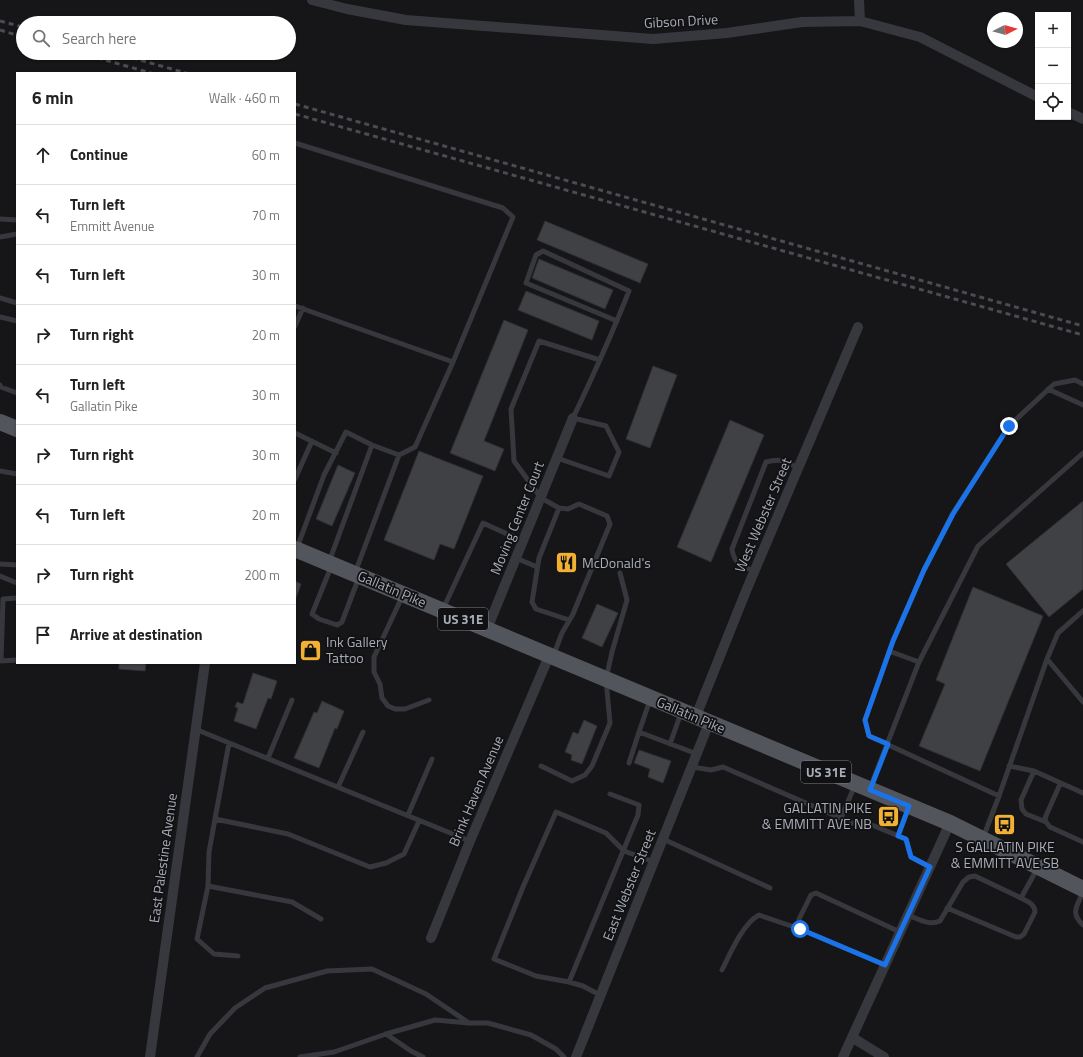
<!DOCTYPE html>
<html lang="en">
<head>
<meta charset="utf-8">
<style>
  :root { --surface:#fff; --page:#f6f6f6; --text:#222; --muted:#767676; --line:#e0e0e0 }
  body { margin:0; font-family:"Titillium Web",sans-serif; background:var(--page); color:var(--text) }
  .controls { position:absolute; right:12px; top:12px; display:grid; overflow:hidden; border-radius:0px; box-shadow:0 1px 3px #0004 }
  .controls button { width:36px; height:36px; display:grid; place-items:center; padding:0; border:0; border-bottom:1px solid var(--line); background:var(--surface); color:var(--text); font:20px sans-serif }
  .compass { position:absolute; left:987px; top:12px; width:36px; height:36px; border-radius:50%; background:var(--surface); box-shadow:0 1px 3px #0004; rotate:84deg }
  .stop { position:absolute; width:12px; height:12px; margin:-9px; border:3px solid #1a73e8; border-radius:50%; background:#fff }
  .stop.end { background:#1a73e8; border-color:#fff; box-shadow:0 1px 4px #0008 }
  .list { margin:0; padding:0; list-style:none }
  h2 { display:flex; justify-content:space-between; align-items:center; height:52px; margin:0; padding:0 16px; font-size:17px }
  h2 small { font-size:13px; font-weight:400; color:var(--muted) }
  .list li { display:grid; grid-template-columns:26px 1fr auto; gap:12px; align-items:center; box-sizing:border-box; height:60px; padding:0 16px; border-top:1px solid var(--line) }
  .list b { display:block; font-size:15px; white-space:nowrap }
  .list p { margin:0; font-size:13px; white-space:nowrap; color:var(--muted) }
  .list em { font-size:13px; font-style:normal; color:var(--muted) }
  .icon { flex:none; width:22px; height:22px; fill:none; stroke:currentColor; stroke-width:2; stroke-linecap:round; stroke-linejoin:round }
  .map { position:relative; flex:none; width:1083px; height:1057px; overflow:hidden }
  .search { position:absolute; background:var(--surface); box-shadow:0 1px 3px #0004; left:16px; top:16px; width:280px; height:44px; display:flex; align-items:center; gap:10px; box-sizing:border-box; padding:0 14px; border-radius:22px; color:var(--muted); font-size:15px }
  .panel { position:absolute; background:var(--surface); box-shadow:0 1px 3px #0004; left:16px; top:72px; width:280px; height:592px; border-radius:0px }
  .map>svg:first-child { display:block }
</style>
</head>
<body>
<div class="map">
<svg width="1083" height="1057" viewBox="0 0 1083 1057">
  <rect width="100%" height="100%" fill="#161618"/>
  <path fill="#404145" stroke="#303034" d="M545,221l103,43 -8,19 -103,-43z
    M539,259l74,31 -8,19 -73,-31z
    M526,291l73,30 -7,19 -74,-30z
    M504,320l24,10 -44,111 20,8 -9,22 -45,-18z
    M653,366l24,9 -27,73 -24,-9z
    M730,420l34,15 -53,127 -34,-15z
    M419,451l64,25 -29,73 -14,-5 -6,16 -50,-20z
    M338,465l17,8 -23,53 -16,-7z
    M1083,501v88l-34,28 -43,-53z
    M295,581l6,3 -6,17z
    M973,587l70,29 -63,155 -61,-25 26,-62 -9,-4z
    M597,604l21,9 -16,34 -20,-9z
    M119,663h32h-5l-1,8 -26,-2z
    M253,673l24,8 -6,18 -3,-1 -12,31 -22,-8 4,-13 -3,-1 2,-5 6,2z
    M322,701l22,10 -7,18 -2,-1 -16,40 -25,-10 20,-46 3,1z
    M584,720l13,6 -15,38 -11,-4 1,-5 -7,-3 8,-20 5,2z
    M639,750l32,11 -8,22 -15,-6 2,-8 -16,-6z"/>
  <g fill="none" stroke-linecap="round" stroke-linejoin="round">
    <path stroke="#37383d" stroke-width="5" d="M295,143l208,65 10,9 -60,145
      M0,219l17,1
      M0,237l17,-3
      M0,298l17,5
      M295,306l158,56 -38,85 -16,8
      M0,317l17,4
      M295,326l8,-18
      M0,385l1,2 16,6
      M1048,389l35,16
      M295,433l41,20
      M557,458l52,18 10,-24 -13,-26 -33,-8c20,-42 39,-84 56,-127l-86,-40 -7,4 -10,28 91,38
      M0,471l17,3
      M295,479l17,-38
      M559,508l-20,50 -7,44 4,7 33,11
      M297,548l27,-73 22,-43 26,13 27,10 -44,118
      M516,558l21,9
      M329,562l43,-117
      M0,564l17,1
      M331,567l-19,47 7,5 18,6 5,-3 17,-45
      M754,571c-12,-5 -20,-7 -22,-22l34,-87c15,-4 19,-1 32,6
      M0,576l17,7
      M402,597l-28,60v15l6,12 2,14 6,8 7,3h10l24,-9
      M17,598l-14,1 -2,62 16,-1
      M443,609l40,-86 40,18
      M889,651l30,11
      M554,654l8,-21 11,-19 37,-90 -3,-8 -28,-12 -11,5 -9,-1 -18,-10 -27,-37 -3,-52 28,-68 61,19
      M1047,659l36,43
      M650,700l-11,32 58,22
      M195,729l275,112
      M229,743l-14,76 73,15 82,33 16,-4 18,-9 15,-33
      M670,744l11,-31
      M268,758l24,-58
      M629,763l10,-31
      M541,766l31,15 13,-6 7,-9 18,-43 -4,-44 6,-27 15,-52 -7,-27
      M1009,766l25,5 49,22
      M692,767l19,3 12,-3 129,56h15l39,16 5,18 19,10
      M1034,771l-13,29 1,9 4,5 20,8 4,5 33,15
      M338,787l25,-55
      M870,788l49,-126 59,-116 105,-93
      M999,796l-130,-60 -4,-16 28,-79 31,-71 29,-57 56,-87 45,-42 21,-4 8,4
      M408,815l24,-56
      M841,818l14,-33
      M215,819l-6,33 -1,34 84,16 29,17
      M1046,822l-1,-4 15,-34
      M898,836l11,-29
      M983,838l16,-42 48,-137 11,-26 25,-22
      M663,839l107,49
      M208,886l-11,53 17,15 24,2
      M1083,892c-6,14 -13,21 0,33
      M947,908l69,29h4l4,-3 11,-22c0,-8 -8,-11 -14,-14
      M908,915c10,4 21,11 32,6l23,-39 6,-5 6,-1 46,22 16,-29
      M885,965l-85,-36 -1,-10 12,-24 5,-2 84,39
      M722,970c8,-16 21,-47 37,-55l41,14
      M569,982l69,-167 1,-10 -29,-11
      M600,995l-17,-9 -14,-4 -33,-6 -42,-17 29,-72 33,-75 50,21 18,18 30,11
      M386,1034l25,17 12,6
      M197,1057l13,-23 25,-26 30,-20 62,-17 45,-2 54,25 43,29
      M300,1057l34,-5 52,-18 49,-14 34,3h19l43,12 25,14 8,8"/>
    <path stroke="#37383d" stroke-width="10" d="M312,0l35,9 59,11 247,19 74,-6 75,-11 58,-1 60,16 118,60
      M859,0l1,21
      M1068,112l15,7
      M487,629l86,-211
      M696,716l50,-125 112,-264
      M431,938l39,-97 79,-185
      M853,1038l31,19
      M150,1057l55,-394
      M576,1057l133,-334
      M843,1057l107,-234"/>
    <path stroke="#53555c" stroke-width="16" d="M0,422l17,7
      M295,549l655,274 133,66"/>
    <path stroke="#4a4c52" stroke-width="3" stroke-dasharray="5 4" stroke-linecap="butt" d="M0,21l23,6
      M0,30l23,7
      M80,53l71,20
      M115,53l71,20
      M295,104l788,222
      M295,114l788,221"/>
  </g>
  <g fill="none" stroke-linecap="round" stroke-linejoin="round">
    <path stroke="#1a73e8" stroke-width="5" d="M800,929l85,36 45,-98 -19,-10 -5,-18 -8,-3 11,-30 -39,-16 18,-46 -19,-8 -4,-16 28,-79 31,-71 29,-56 56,-88"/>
  </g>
  <defs>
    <symbol id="restaurant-square" viewBox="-11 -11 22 22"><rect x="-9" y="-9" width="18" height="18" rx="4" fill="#f2b134" stroke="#111113"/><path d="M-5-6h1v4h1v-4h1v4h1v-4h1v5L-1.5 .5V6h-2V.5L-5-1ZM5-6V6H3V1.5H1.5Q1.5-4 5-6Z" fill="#111"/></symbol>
    <symbol id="shop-square" viewBox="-11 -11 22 22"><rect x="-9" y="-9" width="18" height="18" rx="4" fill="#f2b134" stroke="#111113"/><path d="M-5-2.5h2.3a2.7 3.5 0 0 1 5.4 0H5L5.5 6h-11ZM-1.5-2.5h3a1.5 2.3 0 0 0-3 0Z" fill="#111"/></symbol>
    <symbol id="bus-square" viewBox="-11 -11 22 22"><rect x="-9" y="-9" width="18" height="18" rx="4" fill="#f2b134" stroke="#111113"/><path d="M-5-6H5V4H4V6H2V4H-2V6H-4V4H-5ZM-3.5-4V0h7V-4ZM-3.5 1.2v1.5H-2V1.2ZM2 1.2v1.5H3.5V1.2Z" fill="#111"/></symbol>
  </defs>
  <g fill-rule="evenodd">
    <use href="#restaurant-square" x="554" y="550" width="25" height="25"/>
    <use href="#shop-square" x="298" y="638" width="25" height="25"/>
    <use href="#bus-square" x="876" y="804" width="25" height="25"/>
    <use href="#bus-square" x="992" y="812" width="25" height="25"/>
  </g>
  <g text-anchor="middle" stroke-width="3.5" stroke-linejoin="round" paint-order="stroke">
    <g fill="#111113" stroke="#7b7e86" stroke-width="1">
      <rect x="438" y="608" width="50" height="22" rx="3"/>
      <rect x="801" y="761" width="50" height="22" rx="3"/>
    </g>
    <g font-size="13" font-weight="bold" fill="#a8adb8">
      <text x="463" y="624">US 31E</text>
      <text x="826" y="777">US 31E</text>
    </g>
    <g font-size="14" fill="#a8adb8" stroke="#111113">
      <text transform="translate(681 21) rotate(-3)" y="5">Gibson Drive</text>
      <text transform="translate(763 515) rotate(-67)" y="5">West Webster Street</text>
      <text transform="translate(517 518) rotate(-68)" y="5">Moving Center Court</text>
      <text transform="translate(392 589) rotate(23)" y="5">Gallatin Pike</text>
      <text transform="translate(691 715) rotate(23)" y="5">Gallatin Pike</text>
      <text transform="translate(476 791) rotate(-67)" y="5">Brink Haven Avenue</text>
      <text transform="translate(163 858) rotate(-82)" y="5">East Palestine Avenue</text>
      <text transform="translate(629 885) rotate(-68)" y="5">East Webster Street</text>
    </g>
    <g font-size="14" fill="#a8adb8" stroke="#111113" text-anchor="start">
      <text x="582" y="568">McDonald's</text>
      <text x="326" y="647">Ink Gallery<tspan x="326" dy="16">Tattoo</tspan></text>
      <text x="872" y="813" text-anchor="end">GALLATIN PIKE<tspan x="872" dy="16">&amp; EMMITT AVE NB</tspan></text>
      <text x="1005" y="852" text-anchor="middle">S GALLATIN PIKE<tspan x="1005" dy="16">&amp; EMMITT AVE SB</tspan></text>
    </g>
  </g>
</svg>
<div class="controls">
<button>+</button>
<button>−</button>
<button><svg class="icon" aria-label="locate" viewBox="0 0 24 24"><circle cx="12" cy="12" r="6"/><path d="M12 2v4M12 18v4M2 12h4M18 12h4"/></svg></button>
</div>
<svg class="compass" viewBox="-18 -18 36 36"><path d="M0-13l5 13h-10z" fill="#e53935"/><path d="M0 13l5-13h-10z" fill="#767676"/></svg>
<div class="stop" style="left:800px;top:929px"></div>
<div class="stop end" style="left:1009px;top:426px"></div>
<div class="search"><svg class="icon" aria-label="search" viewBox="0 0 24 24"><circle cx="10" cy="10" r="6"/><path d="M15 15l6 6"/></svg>Search here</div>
<section class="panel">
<h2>6 min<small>Walk · 460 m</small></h2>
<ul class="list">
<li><svg class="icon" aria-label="ahead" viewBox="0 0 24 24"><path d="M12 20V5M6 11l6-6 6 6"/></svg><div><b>Continue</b></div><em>60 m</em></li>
<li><svg class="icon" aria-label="left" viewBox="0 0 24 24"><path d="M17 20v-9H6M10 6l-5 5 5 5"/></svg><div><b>Turn left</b><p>Emmitt Avenue</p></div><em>70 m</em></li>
<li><svg class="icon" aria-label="left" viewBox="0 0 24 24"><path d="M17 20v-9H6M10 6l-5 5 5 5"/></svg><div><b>Turn left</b></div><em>30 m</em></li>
<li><svg class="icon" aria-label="right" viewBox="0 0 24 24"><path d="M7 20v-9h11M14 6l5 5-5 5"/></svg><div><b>Turn right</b></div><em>20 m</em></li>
<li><svg class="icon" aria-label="left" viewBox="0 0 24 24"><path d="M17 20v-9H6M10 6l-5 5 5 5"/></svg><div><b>Turn left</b><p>Gallatin Pike</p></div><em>30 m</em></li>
<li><svg class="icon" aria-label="right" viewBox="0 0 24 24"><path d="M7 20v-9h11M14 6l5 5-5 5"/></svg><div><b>Turn right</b></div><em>30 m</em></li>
<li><svg class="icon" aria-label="left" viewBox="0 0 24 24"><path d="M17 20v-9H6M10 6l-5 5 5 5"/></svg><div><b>Turn left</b></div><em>20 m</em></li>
<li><svg class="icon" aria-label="right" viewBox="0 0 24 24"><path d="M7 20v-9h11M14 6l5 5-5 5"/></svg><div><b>Turn right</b></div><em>200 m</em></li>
<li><svg class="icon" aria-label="arrive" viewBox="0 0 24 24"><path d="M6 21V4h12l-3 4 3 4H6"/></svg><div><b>Arrive at destination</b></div></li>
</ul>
</section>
</div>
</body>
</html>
